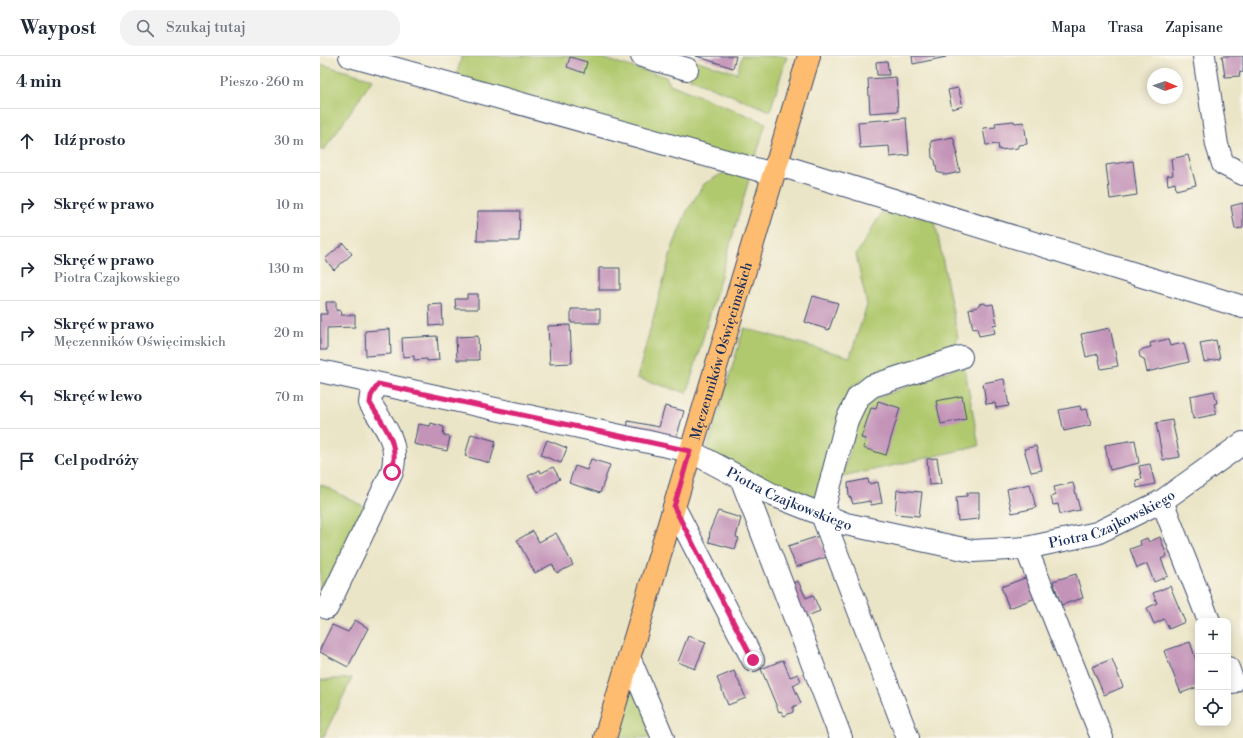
<!DOCTYPE html>
<html lang="pl">
<head>
<meta charset="utf-8">
<style>
  :root { --surface:#fff; --page:#f2f2f3; --text:#1f2937; --muted:#747a83; --line:#e0e1e3 }
  body { margin:0; font-family:"Libre Bodoni",serif; background:var(--page); color:var(--text) }
  .controls { position:absolute; right:12px; bottom:12px; display:grid; overflow:hidden; border-radius:8px; box-shadow:0 2px 10px #0003 }
  .controls button { width:36px; height:36px; display:grid; place-items:center; padding:0; border:0; border-bottom:1px solid var(--line); background:var(--surface); color:var(--text); font:20px sans-serif }
  .compass { position:absolute; left:827px; top:12px; width:36px; height:36px; border-radius:50%; background:var(--surface); box-shadow:0 2px 10px #0003; rotate:92deg }
  .stop { position:absolute; width:12px; height:12px; margin:-9px; border:3px solid #db2777; border-radius:50%; background:#fff }
  .stop.end { background:#db2777; border-color:#fff; box-shadow:0 1px 4px #0008 }
  .list { margin:0; padding:0; list-style:none }
  h2 { display:flex; justify-content:space-between; align-items:center; height:52px; margin:0; padding:0 16px; font-size:17px }
  h2 small { font-size:13px; font-weight:400; color:var(--muted) }
  .list li { display:grid; grid-template-columns:26px 1fr auto; gap:12px; align-items:center; box-sizing:border-box; height:64px; padding:0 16px; border-top:1px solid var(--line) }
  .list b { display:block; font-size:15px; white-space:nowrap }
  .list p { margin:0; font-size:13px; white-space:nowrap; color:var(--muted) }
  .list em { font-size:13px; font-style:normal; color:var(--muted) }
  .icon { flex:none; width:22px; height:22px; fill:none; stroke:currentColor; stroke-width:2; stroke-linecap:round; stroke-linejoin:round }
  .map { position:relative; flex:none; width:923px; height:682px; overflow:hidden }
  header { display:flex; align-items:center; gap:24px; box-sizing:border-box; height:56px; padding:0 20px; background:var(--surface); border-bottom:1px solid var(--line) }
  header strong { font-size:19px }
  nav { display:flex; gap:22px; margin-inline-start:auto; font-size:14px }
  .search { width:280px; height:36px; background:var(--page); display:flex; align-items:center; gap:10px; box-sizing:border-box; padding:0 14px; border-radius:16px; color:var(--muted); font-size:15px }
  main { display:flex }
  aside { flex:1; background:var(--surface) }
  .map>svg:first-child { display:block }
</style>
</head>
<body>
<header>
<strong>Waypost</strong>
<div class="search"><svg class="icon" aria-label="search" viewBox="0 0 24 24"><circle cx="10" cy="10" r="6"/><path d="M15 15l6 6"/></svg>Szukaj tutaj</div>
<nav><a>Mapa</a><a>Trasa</a><a>Zapisane</a></nav>
</header>
<main>
<aside>
<h2>4 min<small>Pieszo · 260 m</small></h2>
<ul class="list">
<li><svg class="icon" aria-label="ahead" viewBox="0 0 24 24"><path d="M12 20V5M6 11l6-6 6 6"/></svg><div><b>Idź prosto</b></div><em>30 m</em></li>
<li><svg class="icon" aria-label="right" viewBox="0 0 24 24"><path d="M7 20v-9h11M14 6l5 5-5 5"/></svg><div><b>Skręć w prawo</b></div><em>10 m</em></li>
<li><svg class="icon" aria-label="right" viewBox="0 0 24 24"><path d="M7 20v-9h11M14 6l5 5-5 5"/></svg><div><b>Skręć w prawo</b><p>Piotra Czajkowskiego</p></div><em>130 m</em></li>
<li><svg class="icon" aria-label="right" viewBox="0 0 24 24"><path d="M7 20v-9h11M14 6l5 5-5 5"/></svg><div><b>Skręć w prawo</b><p>Męczenników Oświęcimskich</p></div><em>20 m</em></li>
<li><svg class="icon" aria-label="left" viewBox="0 0 24 24"><path d="M17 20v-9H6M10 6l-5 5 5 5"/></svg><div><b>Skręć w lewo</b></div><em>70 m</em></li>
<li><svg class="icon" aria-label="arrive" viewBox="0 0 24 24"><path d="M6 21V4h12l-3 4 3 4H6"/></svg><div><b>Cel podróży</b></div></li>
</ul>
</aside>
<div class="map">
<svg width="923" height="682" viewBox="0 0 923 682">
  <rect width="100%" height="100%" fill="#fbf7ec"/>
  <filter id="ink" filterUnits="userSpaceOnUse"><feTurbulence type="fractalNoise" baseFrequency=".025" numOctaves="2"/><feDisplacementMap in="SourceGraphic" scale="8" xChannelSelector="R" yChannelSelector="G"/><feConvolveMatrix kernelMatrix="1 2 1 2 8 2 1 2 1" color-interpolation-filters="sRGB"/></filter>
  <filter id="wash" filterUnits="userSpaceOnUse"><feTurbulence type="fractalNoise" baseFrequency=".012" numOctaves="4" result="noise"/><feDisplacementMap in="SourceGraphic" scale="16" xChannelSelector="R" yChannelSelector="G"/><feGaussianBlur stdDeviation="0.9" result="paint"/><feColorMatrix in="noise" values="0 0 0 0 0 0 0 0 0 0 0 0 0 0 0 0 0 1.4 0 .05"/><feComposite in="paint" operator="in"/></filter>
  <g filter="url(#wash)">
    <rect width="100%" height="100%" fill="#ebe5c7"/>
    <path fill="#b1c96e" stroke="#667c66" d="M142,0h132l72,21 4,7 96,39 -12,39 -300,-79z
      M422,0h45l-17,55 -81,-33 6,-18 42,13z
      M0,8l53,15 -49,71h-4z
      M403,117l27,3 -63,217 -50,-15 35,-129 14,-36 18,-29z
      M565,151l50,14 23,117 -12,21 -82,26 -45,123 -113,-55 38,-125 106,29 17,-52 -11,-50z
      M644,309l15,81 -137,31 16,-56 11,-20z
      M0,428l47,24 -47,92z
      M32,622l-29,60h-3v-58z
      M314,626l24,56h-41z"/>
    <g id="blocks">
      <path fill="#c393b8" d="M376,0h40l-3,12z
        M592,0h34v1l-33,7z
        M902,0h21v16l-4,1 1,3 -15,1z
        M250,1l17,5 -3,11 -17,-6z
        M567,5l2,14h-12l-1,-13z
        M576,21l2,34 -28,2 -2,-34z
        M638,32l5,18 -11,3 -4,-19z
        M586,62l3,37 -19,2 -1,-11 -29,2 -2,-26z
        M694,65l1,2 9,-1 3,22 -9,1v3l-19,2 -1,-6 -12,1 -3,-17 13,-1 -1,-4z
        M633,81l5,17h-2l4,18 -14,3 -9,-3 -2,-12 -3,-2 -1,-17z
        M868,99l8,30 -20,5 -1,-7 -7,2 -1,-9 6,-1 -2,-16z
        M813,105l4,34 -27,4 -4,-34z
        M923,147v25l-8,1 -4,-23z
        M158,155h42l-1,30h-42z
        M23,187l9,11 -18,16 -9,-11z
        M279,212h21v22h-21z
        M147,238h11v15h-22l-1,-10h12z
        M493,240l25,7 -9,27 -24,-8z
        M6,246h10v8l6,1 -1,4h14v12l-28,1v22h-7v-36h7z
        M664,247l3,2 6,-1 4,20 -4,1 2,8 -16,3 -2,-8 -4,1 -4,-20 9,-2 1,-3z
        M122,248l1,21 -13,1 -1,-21z
        M251,253h29v14h-29z
        M250,269l2,38 -22,1 -2,-38z
        M790,272l8,38 -17,3 -3,-15 -12,3 -5,-23z
        M70,273l1,25 -25,2 -1,-25z
        M117,280l2,24 -12,1v-2l-13,1v-4l-11,1 -1,-19z
        M158,280l1,24h-22l-1,-23z
        M848,283l2,7 14,-3 5,19 -42,10 -3,-13 -4,-2 -1,-5 4,-3 8,-2 -1,-4z
        M896,284l4,19 -16,3 -4,-19z
        M684,323l5,27 -13,2 -1,-5 -9,1 -3,-21z
        M894,335l3,12 -3,1 3,10 -24,5 -3,-23z
        M642,340l4,23 -25,5 -5,-23z
        M558,345l22,7 -14,47 -23,-7 3,-9 -5,-1 10,-30 5,1z
        M345,350l19,5 -8,28 -49,-7 1,-11 31,6z
        M760,350l1,4 6,-1 4,16 -27,6 -5,-21z
        M852,364l8,37 -17,3 -7,-37z
        M111,367l13,4 -1,8 7,2 -3,14 -33,-7 4,-20 12,2z
        M151,378l25,7 -6,22 -25,-7z
        M227,384l20,8 -6,15 -20,-8z
        M815,384l4,23 -29,7 -5,-25z
        M716,390l6,24 -11,2 -7,-23z
        M617,402l4,26 -12,1 -2,-26z
        M271,403l19,6 -10,28 -31,-10 6,-17 12,4z
        M830,408l5,20 -18,4 -1,-8 6,-1 -3,-13z
        M233,411l7,12 -22,13 -10,-16 12,-6 1,3z
        M548,423l1,5 9,-2 4,21 -11,2 -1,-4 -17,3 -2,-6 -2,-1 -1,-14z
        M753,427l7,27 -20,4 -2,-10 -5,1 -2,-8 5,-2 -2,-8z
        M710,428l6,24 -24,5 -5,-24z
        M577,434l25,2 -3,24 -24,-2z
        M647,437h12v26l-21,2 -2,-24 11,-1z
        M398,455l23,7 -5,19 3,1 -4,11 -26,-7 1,-12z
        M213,475l6,11 17,-9 17,32 -16,8 -5,-9 -17,9 -18,-33z
        M499,480l8,21 -31,10 -8,-21z
        M840,481l7,19 -6,3 7,17 -14,6 -7,-18 -10,4 -7,-19 11,-4 -1,-4 7,-3 2,4z
        M756,518l7,24 -22,7 -8,-24z
        M713,519l8,21 -32,12 -8,-21z
        M478,525l8,17 7,-3 7,16 -18,7 -14,-33z
        M850,530l15,36 -16,7 -5,-10 -10,5 -7,-16 10,-5 -4,-10z
        M35,564l13,8 -20,39 -28,-15v-3l12,-24 16,7z
        M368,580l18,6 -11,27 -17,-7z
        M870,586l8,24v21l-17,6 -17,-42z
        M792,603l11,28 -19,8 -12,-28z
        M463,604l7,17 8,-3 3,7 -8,4 8,18 -8,4v5l-9,4 -3,-5 -2,1 -18,-43z
        M414,615l12,27 -18,7 -11,-27z"/>
    </g>
  </g>
  <g filter="url(#ink)">
    <use href="#blocks" fill-opacity="0" stroke="#3a4a6e" stroke-width="1"/>
    <g fill="none" stroke-linecap="round" stroke-linejoin="round">
      <defs>
        <g id="minor">
          <path d="M30,0l423,118"/>
          <path d="M322,0l45,13"/>
          <path d="M884,0l13,89 6,19 20,10"/>
          <path d="M456,108l467,143"/>
          <path id="s1" d="M0,315l370,80 83,44 73,29 127,27 53,-3 71,-15 65,-32 81,-58"/>
          <path d="M421,422l100,260"/>
          <path d="M842,445l47,120"/>
          <path d="M354,451l79,153"/>
          <path d="M706,492l76,190"/>
          <path d="M7,552l65,-136c8,-30 -7,-44 -22,-69l1,-7 7,-12"/>
          <path d="M309,601l34,81"/>
          <path d="M908,612l5,14"/>
          <path d="M588,682l-86,-223 25,-95 11,-23 14,-11 89,-29"/>
        </g>
        <g id="major">
          <path id="s2" d="M285,682l204,-682"/>
        </g>
      </defs>
      <use href="#minor" stroke="#3a4a6e" stroke-width="24"/>
      <use href="#major" stroke="#3a4a6e" stroke-width="24"/>
      <use href="#minor" stroke="#fff" stroke-width="22"/>
      <use href="#major" stroke="#fdbc70" stroke-width="22"/>
    </g>
  </g>
  <g fill="none" stroke-linecap="round" stroke-linejoin="round" filter="url(#ink)">
    <path stroke="#db2777" stroke-width="5" d="M72,416c8,-30 -7,-44 -22,-69l1,-7 7,-12 312,67 -16,56 79,153"/>
  </g>
  <g text-anchor="middle" stroke-width="3" stroke-linejoin="round" paint-order="stroke">
    <g font-size="14" fill="#1b2f5e" stroke="#fbf7ec">
      <text dy="5" stroke="none"><textPath href="#s2" startOffset="404">Męczenników Oświęcimskich</textPath></text>
      <text dy="5" stroke="none"><textPath href="#s1" startOffset="489">Piotra Czajkowskiego</textPath></text>
      <text dy="5" stroke="none"><textPath href="#s1" startOffset="825">Piotra Czajkowskiego</textPath></text>
    </g>
  </g>
</svg>
<div class="controls">
<button>+</button>
<button>−</button>
<button><svg class="icon" aria-label="locate" viewBox="0 0 24 24"><circle cx="12" cy="12" r="6"/><path d="M12 2v4M12 18v4M2 12h4M18 12h4"/></svg></button>
</div>
<svg class="compass" viewBox="-18 -18 36 36"><path d="M0-13l5 13h-10z" fill="#e53935"/><path d="M0 13l5-13h-10z" fill="#747a83"/></svg>
<div class="stop" style="left:72px;top:416px"></div>
<div class="stop end" style="left:433px;top:604px"></div>
</div>
</main>
</body>
</html>
